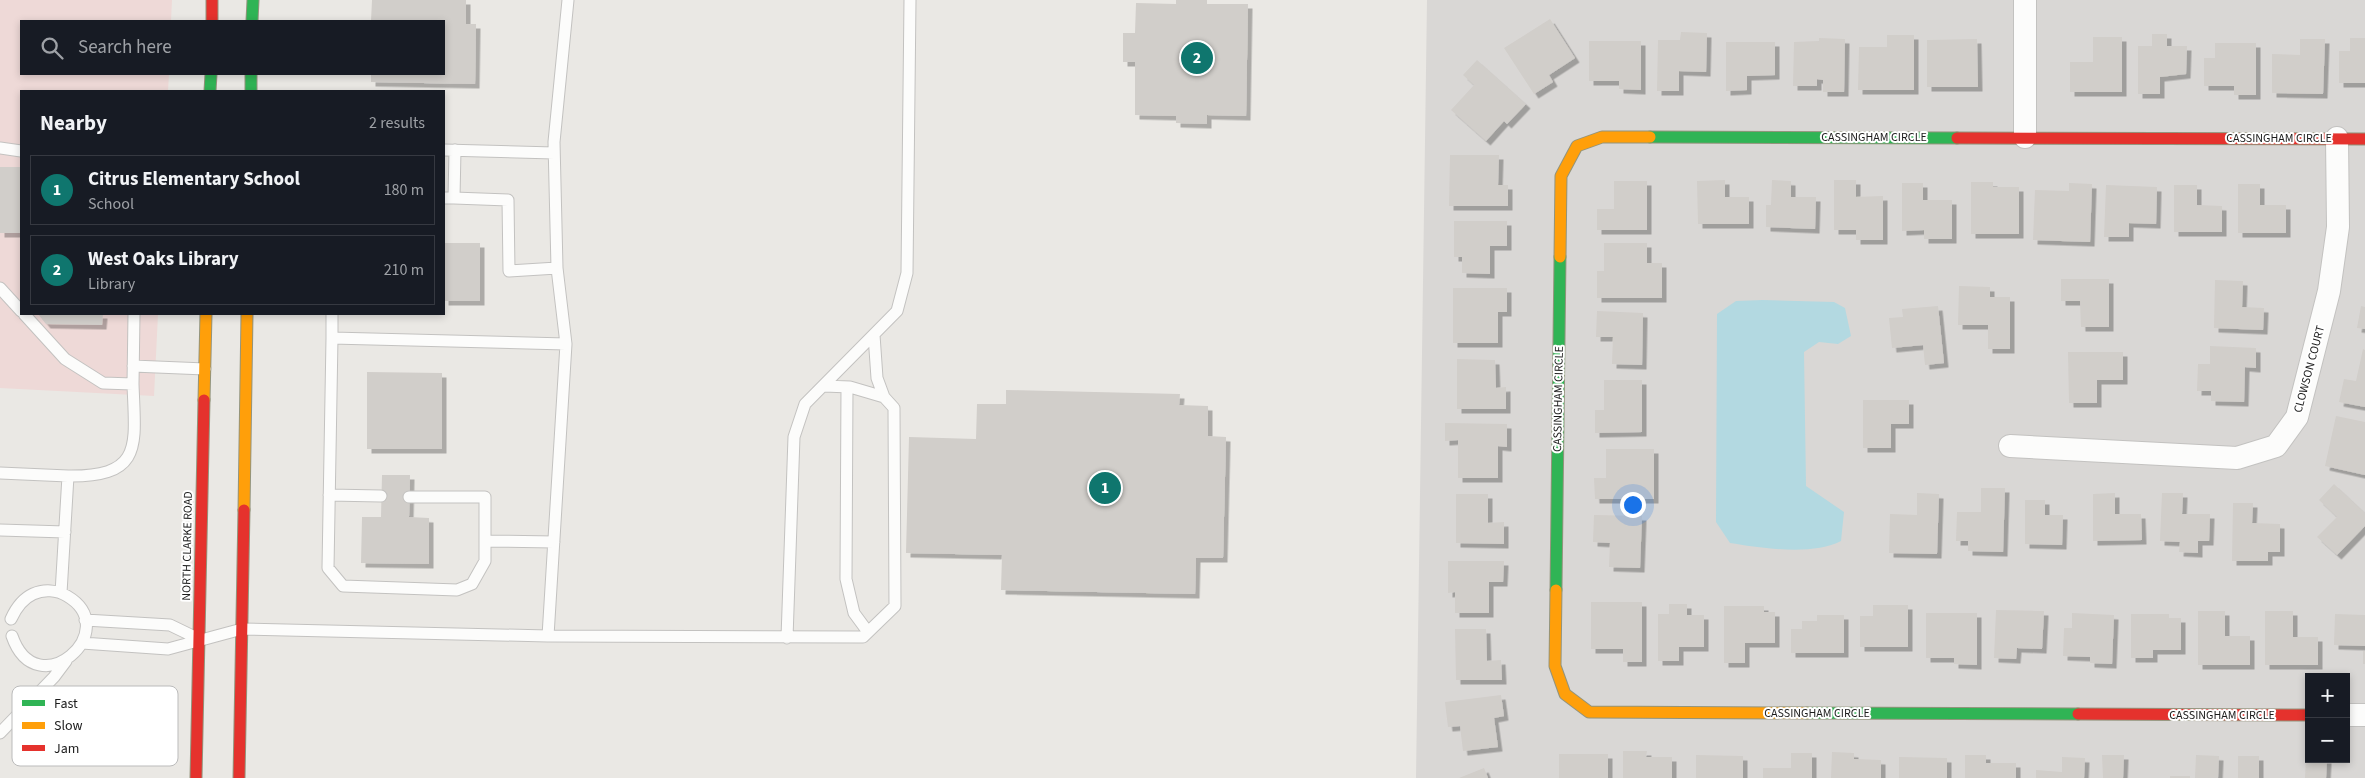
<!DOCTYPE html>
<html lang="en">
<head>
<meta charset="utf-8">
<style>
  :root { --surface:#171b24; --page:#20242c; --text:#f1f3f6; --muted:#9ea1a6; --line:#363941; --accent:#0f766e }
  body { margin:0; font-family:"Source Sans 3",sans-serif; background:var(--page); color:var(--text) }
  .controls { position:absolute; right:15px; bottom:15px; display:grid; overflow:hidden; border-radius:0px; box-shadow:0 2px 8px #0003 }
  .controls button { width:45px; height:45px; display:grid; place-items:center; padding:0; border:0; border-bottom:1px solid var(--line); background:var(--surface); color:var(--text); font:25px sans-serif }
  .you { position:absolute; left:1632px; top:504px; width:18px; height:18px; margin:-12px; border:4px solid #fff; border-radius:50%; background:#1a73e8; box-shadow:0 0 0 8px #1a73e833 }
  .badge { display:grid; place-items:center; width:32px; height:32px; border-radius:50%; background:var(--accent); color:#fff; font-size:16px; font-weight:700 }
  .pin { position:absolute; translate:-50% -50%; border:2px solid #fff; box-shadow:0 1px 5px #0006 }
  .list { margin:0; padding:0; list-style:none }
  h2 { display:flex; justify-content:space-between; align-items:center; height:65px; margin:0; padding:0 20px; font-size:21px }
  h2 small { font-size:16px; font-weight:400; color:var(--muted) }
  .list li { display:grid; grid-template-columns:32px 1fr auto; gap:15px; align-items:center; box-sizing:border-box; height:70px; margin:0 10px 10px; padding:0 10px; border:1px solid var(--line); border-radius:0px }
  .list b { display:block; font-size:19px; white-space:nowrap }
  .list p { margin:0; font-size:16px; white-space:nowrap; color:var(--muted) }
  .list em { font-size:16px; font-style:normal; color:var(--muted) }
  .icon { flex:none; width:28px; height:28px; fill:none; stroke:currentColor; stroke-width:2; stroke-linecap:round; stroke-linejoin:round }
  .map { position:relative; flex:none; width:2365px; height:778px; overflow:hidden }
  .search { position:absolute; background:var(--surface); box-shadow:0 2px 8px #0003; left:20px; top:20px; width:425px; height:55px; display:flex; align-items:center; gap:12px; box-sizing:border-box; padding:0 18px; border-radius:0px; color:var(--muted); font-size:19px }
  .panel { position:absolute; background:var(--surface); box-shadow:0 2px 8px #0003; left:20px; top:90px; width:425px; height:225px; border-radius:0px }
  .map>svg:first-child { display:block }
</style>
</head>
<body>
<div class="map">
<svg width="2365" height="778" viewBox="0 0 2365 778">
  <defs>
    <filter id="shadow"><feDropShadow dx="4.5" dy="4.5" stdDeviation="0" flood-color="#0004"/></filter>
  </defs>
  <rect width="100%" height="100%" fill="#eae8e4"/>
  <path fill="#d9d7d5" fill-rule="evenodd" d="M1427,0h938v778h-949zM2309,677h37v82h-37z"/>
  <path fill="#eed9d7" d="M0,0h172l-1,21h-150v53h148l-1,17h-147v223h137l-4,82 -154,-8z"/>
  <path fill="#b3d9e1" d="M1763,300l71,2 11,6 6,28 -13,8 -19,-2 -15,10 2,134 38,26 -3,29c-28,15 -80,7 -111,2l-14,-21 1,-208 19,-13z"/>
  <path fill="#d1ceca" filter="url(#shadow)" d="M372,0h94v24h10l-1,60 -104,-2v-8h73v-53h-73z
    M1176,0h31v4h41l-2,112 -39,-1v9l-31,-1v-7l-41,-1v-53h-12v-29h12l1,-30 40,1z
    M1550,19l25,39 -26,17 4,7 -19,12 -30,-46z
    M1681,32l26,1 -1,39 -27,-1v20h-22l1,-51h22z
    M2152,34h15v12h20l-1,28 -26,3v17h-22v-48h14z
    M1887,35h27v55h-56l1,-43h28z
    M2093,37h29v55h-52v-30h23z
    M1819,38l26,1 -1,53h-21v-12l-6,-1v7h-24l1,-44 25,-1z
    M2350,38h15v45h-26v-32h11z
    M1977,39l1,48h-51v-47z
    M2300,39h25l-2,55 -51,-1v-39l28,1z
    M1589,41h52v49l-22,-1v-8h-30z
    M1726,42h49v33l-28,1v14l-21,1z
    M2215,43h41v52h-22v-9h-30v-28h11z
    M1477,60l49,44 -19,20 -3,-3 -18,20 -35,-31 23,-25 -11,-10z
    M1450,155h49l-1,30h10v21h-59z
    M0,167h21v66h-21z
    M1725,180v17h24v27h-51l-1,-43z
    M1772,180l19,1v16h25l-1,32 -49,-2v-22h5z
    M1834,180h22v17l27,-1v44h-27v-10h-22z
    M1614,181h33v49h-50v-21h17z
    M1971,182h22v5h26v47h-48z
    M1902,183h21v17h29v39h-28v-9l-22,1z
    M2069,183l23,1 -2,58 -57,-2 2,-50 34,1z
    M2238,184h22v21h26v28h-48z
    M2106,185l51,2 -1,37 -27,-1v14h-25z
    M2174,185h23v20l25,1v26h-48z
    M1454,221h53v25h-17v28l-28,-1v-16h-8z
    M444,243h36v58h-36z
    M1604,243h43v20h15v35h-65v-27h7z
    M2061,279h48v48h-28l-1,-26h-19z
    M2215,280l28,1 -1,26 22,1 -1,22 -49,-2z
    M1959,286l31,1v10h20v52h-22v-24h-30z
    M1453,288h54v24h-9v31h-45z
    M1938,306l6,57 -19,2 -2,-20 -31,3 -3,-30 14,-1 -1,-8z
    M2361,306l4,1v22l-8,-1z
    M1597,311l46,2 -1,52 -30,-1 1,-27h-17z
    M38,314h65l-1,11 -56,-1z
    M2210,346l46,2v20l-11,-1 -1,35 -33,-1v-10h-14l1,-27h12z
    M2363,349l2,1v57l-26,-5 5,-23 12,2z
    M2068,352h55v28h-26v23h-28z
    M1457,359l38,1 1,28 10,-1v22h-49z
    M367,372l75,1v76h-75z
    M1604,380h38v52l-47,1v-23h9z
    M1006,390l174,4 -1,11 29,1v30l18,1 -3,121h-27l-1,36 -194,-4 1,-35 -96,-2 3,-116 67,2 1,-35h29z
    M1863,400h46v24h-18v24h-28z
    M2336,416l29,6v53l-40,-9z
    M1445,423l62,1v23l-9,-1v32h-40v-38l-13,1z
    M1606,449h48v50h-59l-1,-21h12z
    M382,475h28l-1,42 20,1v46l-68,-1 1,-46h19z
    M2334,484l31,29v13l-28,29 -20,-18 20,-20 -18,-17z
    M1981,488h24l-2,64 -35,-1v-10h-12l1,-29h24z
    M1917,493l22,1 -2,60 -48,-1 1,-39 27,1z
    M2115,493v21h26l1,26 -49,1v-47z
    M2162,493h21l-1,21h28l-1,27h-11v12l-19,-1 1,-10 -20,-1z
    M1456,494h32v29l16,-1v22l-48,-1z
    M2025,500h20v15h18l-1,30 -37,-1z
    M2233,503h20l-1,20 28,1v28h-12v9h-36z
    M1594,515l48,1 -2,52 -31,-1 1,-24 -17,-1z
    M1448,561h56l-1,21h-14v31h-34v-21l-7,1z
    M1591,602h51v60h-19v-13h-32z
    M1669,604h18v11h17v32h-25v14h-21v-47h11z
    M1873,605h35v42h-48v-31h13z
    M1724,606h40v6h11v31h-30v20h-21z
    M1996,610l48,1 -2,38 -25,-1 -1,11 -22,-1z
    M2198,611h27v25h25v29h-52z
    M2265,611h28v26h25v28h-53z
    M1926,613h51v52l-23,-1v-6h-28z
    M2072,613l42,2 -2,49 -22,-1v-6l-27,-1 1,-28h8z
    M2131,614h38v4h12v32h-28v8h-22z
    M2335,614l30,1v31l-31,-1z
    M1817,615h27v38h-53v-24h11v-8h15z
    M1455,629h31l1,32 14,-1 1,20h-46z
    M2363,651h2v13h-2z
    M1501,695l3,21 -10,2 4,29 -35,4 -3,-25 -12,1 -3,-25z
    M1623,751h24l-1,6h26v21h-49z
    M1832,752l22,1v6l27,1v18h-50z
    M1791,753h21v25h-49v-10h28z
    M1559,754h49v24h-49z
    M1696,755l47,1v22h-47z
    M1965,755h21v8h30v15h-51z
    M2102,755h22l-1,23h-20z
    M2196,755l23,1 -1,22h-23z
    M2238,756h21v22h-21z
    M2306,756h3v3h18l-1,19h-21z
    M1899,757l48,1v20h-48z
    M2062,757l23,1 -1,20h-48v-8l26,2z
    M1484,768l4,10h-29z
    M2170,776h20v2h-20z"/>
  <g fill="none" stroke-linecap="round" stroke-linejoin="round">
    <defs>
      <path id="lane" d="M0,148l21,3
        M444,150l110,3
        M444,198h10l1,-48
        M454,198l54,2 1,71 48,-3
        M0,288l21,23
        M24,314l41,45 38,24 30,1 1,-70
        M332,314v24l234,6 -9,-76 -3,-126 14,-142
        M874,335l3,43 7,19
        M332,338l-4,230 15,18 114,4 15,-6 13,-23v-64h-76
        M133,366l72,3
        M847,387l-1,192 8,34 14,19
        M0,473l68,3
        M329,495l52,1
        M0,530l65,2
        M485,541l69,1
        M61,593l7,-117c76,1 67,-31 65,-92
        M11,619c5,-11 11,-20 22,-25 11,-5 24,-4 34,2 58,34 -30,112 -55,40
        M85,620l85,5 29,14
        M548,636l315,1 32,-31 -1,-198 -10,-11 -34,-10 -26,-1
        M787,638l7,-201 11,-33 92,-93 10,-38 3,-273
        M82,643l86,6 74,-20 306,7 18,-292
        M0,733l54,-56 12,-16"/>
      <path id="street" d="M2025,0v137
        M2010,446l227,12 39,-12 21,-29 32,-126 9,-64 -1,-89
        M2346,715h19"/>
      <path id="fast" d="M252,21l1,-21
        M251,74v17
        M210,91l1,-17
        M1650,137l307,1
        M1556,590l4,-333
        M1807,713l271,1"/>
      <path id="slow" d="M1560,257l1,-81 16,-30 25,-9h48
        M204,400l2,-86
        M244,510l3,-196
        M1556,590l-1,76 10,28 24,18 218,1"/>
      <path id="jam" d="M212,0v21
        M1957,138l408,1
        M2078,714l231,1
        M196,778l8,-378
        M239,778l5,-268"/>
    </defs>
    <use href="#lane" stroke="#c3c2c0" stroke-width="13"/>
    <use href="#street" stroke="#c3c2c0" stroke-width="24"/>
    <use href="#fast" stroke="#93947c" stroke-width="13"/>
    <use href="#slow" stroke="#93947c" stroke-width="13"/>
    <use href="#jam" stroke="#93947c" stroke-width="13"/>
    <use href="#lane" stroke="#fcfcfb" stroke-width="11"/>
    <use href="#street" stroke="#fcfcfb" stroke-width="22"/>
    <use href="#fast" stroke="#30b455" stroke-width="11"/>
    <use href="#slow" stroke="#ff9f0a" stroke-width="11"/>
    <use href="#jam" stroke="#e5322d" stroke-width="11"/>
  </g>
  <g text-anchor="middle" stroke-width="4" stroke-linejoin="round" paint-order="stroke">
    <g font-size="12" fill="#1c1c1c" stroke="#fff">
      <text x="1874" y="141">CASSINGHAM CIRCLE</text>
      <text x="2279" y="142">CASSINGHAM CIRCLE</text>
      <text transform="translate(2309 369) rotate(-75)" y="4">CLOWSON COURT</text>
      <text transform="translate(1558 399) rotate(-89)" y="4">CASSINGHAM CIRCLE</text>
      <text transform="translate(187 546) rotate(-89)" y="4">NORTH CLARKE ROAD</text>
      <text x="1817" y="717">CASSINGHAM CIRCLE</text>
      <text x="2222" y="719">CASSINGHAM CIRCLE</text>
    </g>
  </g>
  <rect x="12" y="686" width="166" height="80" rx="8" fill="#fff" stroke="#bbb" stroke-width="1"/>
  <rect x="22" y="700" width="23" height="6" fill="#30b455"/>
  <rect x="22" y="722" width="23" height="7" fill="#ff9f0a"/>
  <rect x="22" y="745" width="23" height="6" fill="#e5322d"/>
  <g font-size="14" fill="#1c1c1c">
    <text x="54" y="708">Fast</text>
    <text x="54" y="730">Slow</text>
    <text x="54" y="753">Jam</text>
  </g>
</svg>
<div class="controls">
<button>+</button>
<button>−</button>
</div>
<div class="you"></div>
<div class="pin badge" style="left:1105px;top:488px">1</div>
<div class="pin badge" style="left:1197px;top:58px">2</div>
<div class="search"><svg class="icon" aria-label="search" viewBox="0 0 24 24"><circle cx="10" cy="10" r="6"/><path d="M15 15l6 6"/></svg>Search here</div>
<section class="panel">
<h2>Nearby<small>2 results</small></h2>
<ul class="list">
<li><span class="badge">1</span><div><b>Citrus Elementary School</b><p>School</p></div><em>180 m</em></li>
<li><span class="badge">2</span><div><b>West Oaks Library</b><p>Library</p></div><em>210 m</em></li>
</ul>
</section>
</div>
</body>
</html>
